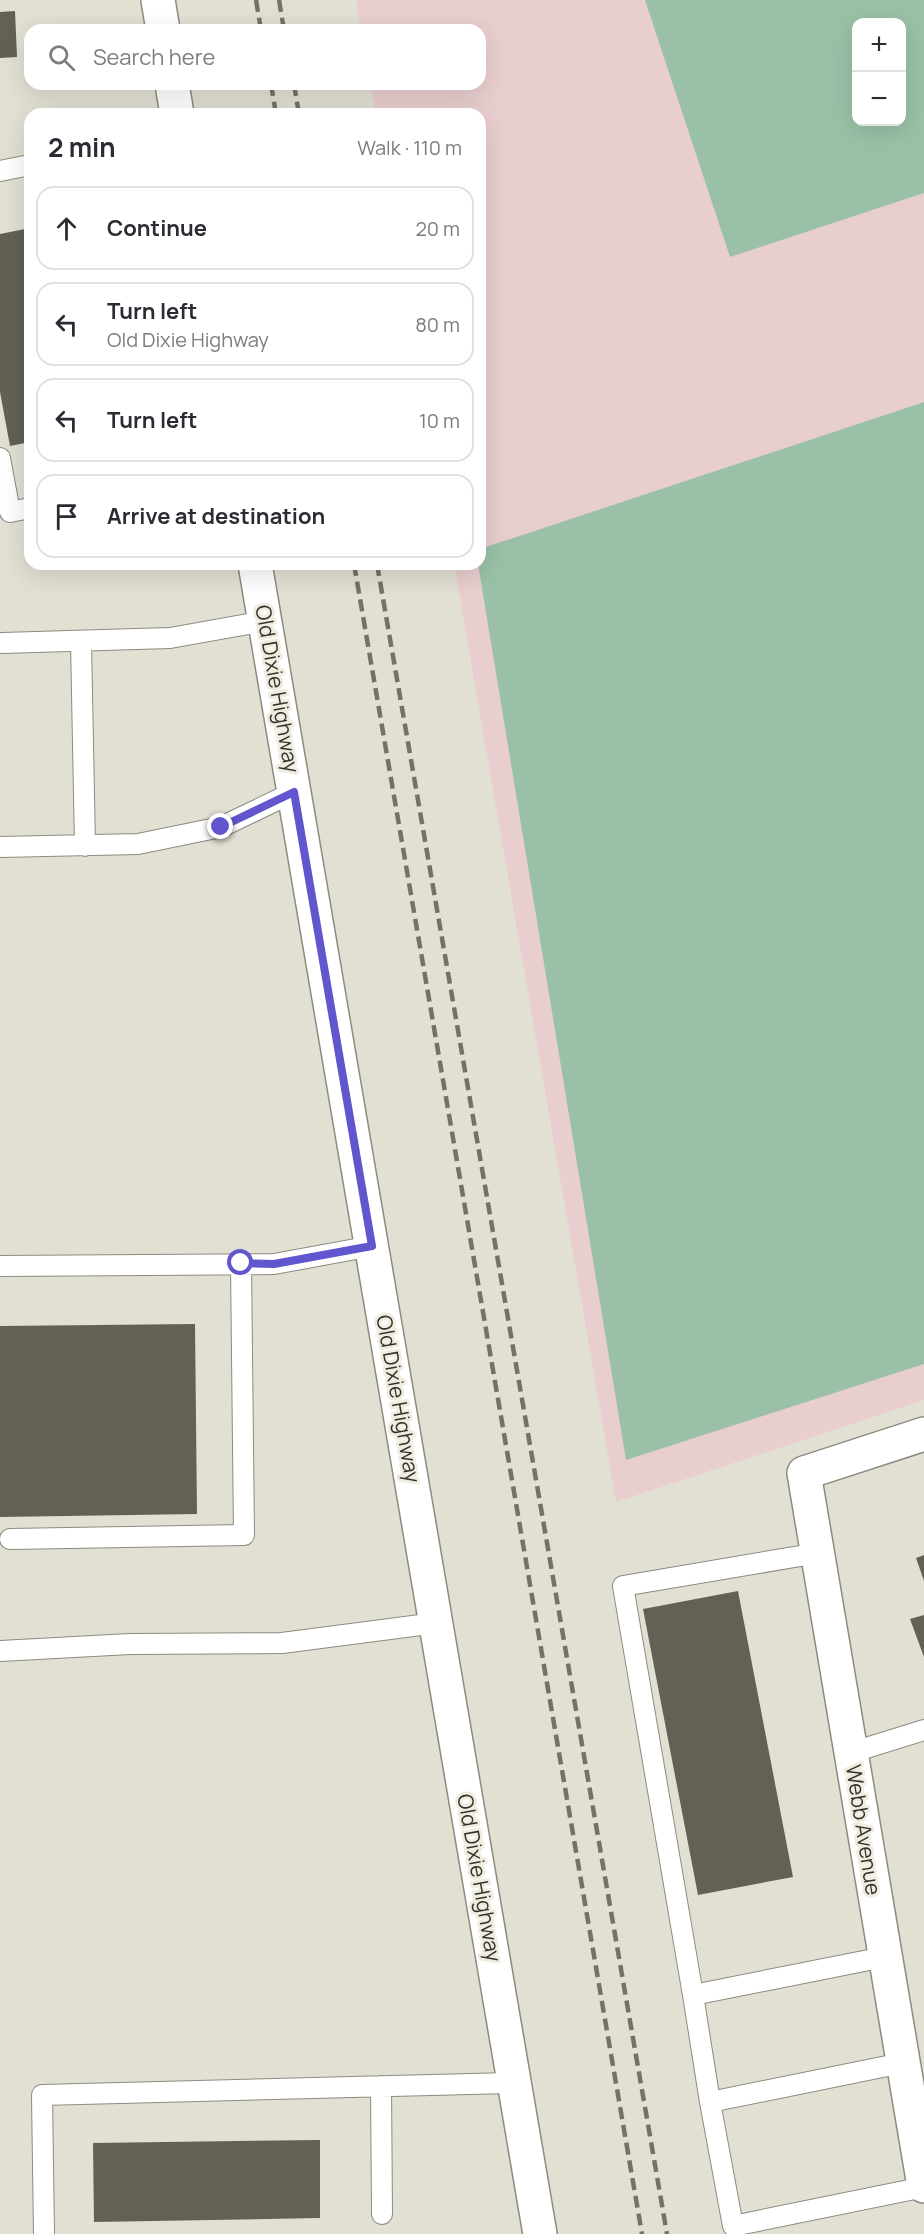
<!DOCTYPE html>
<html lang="en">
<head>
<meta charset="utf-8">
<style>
  :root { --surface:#fff; --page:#f2f2f3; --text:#2b2b33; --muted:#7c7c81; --line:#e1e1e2 }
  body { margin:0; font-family:Manrope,sans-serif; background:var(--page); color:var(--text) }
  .controls { position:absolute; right:18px; top:18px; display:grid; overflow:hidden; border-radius:12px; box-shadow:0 6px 24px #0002 }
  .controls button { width:54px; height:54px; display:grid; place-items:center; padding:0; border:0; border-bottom:2px solid var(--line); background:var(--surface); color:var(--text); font:30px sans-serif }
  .stop { position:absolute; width:18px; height:18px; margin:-14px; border:4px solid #6256cf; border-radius:50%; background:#fff }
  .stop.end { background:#6256cf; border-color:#fff; box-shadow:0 2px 6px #0008 }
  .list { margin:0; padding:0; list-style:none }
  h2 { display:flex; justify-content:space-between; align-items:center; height:78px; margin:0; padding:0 24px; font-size:26px }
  h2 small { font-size:20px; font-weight:400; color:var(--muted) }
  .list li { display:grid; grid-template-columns:39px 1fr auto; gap:18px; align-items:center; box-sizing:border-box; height:84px; margin:0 12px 12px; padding:0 12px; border:2px solid var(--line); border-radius:18px }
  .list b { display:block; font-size:22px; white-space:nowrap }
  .list p { margin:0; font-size:20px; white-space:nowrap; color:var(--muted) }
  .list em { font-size:20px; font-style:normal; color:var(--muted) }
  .icon { flex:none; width:33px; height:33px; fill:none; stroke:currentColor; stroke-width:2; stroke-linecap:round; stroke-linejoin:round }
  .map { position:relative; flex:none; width:924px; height:2234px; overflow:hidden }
  .search { position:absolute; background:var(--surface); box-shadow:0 6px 24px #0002; left:24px; top:24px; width:462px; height:66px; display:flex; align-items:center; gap:15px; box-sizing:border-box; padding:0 21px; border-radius:18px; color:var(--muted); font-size:22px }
  .panel { position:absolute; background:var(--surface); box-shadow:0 6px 24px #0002; left:24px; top:108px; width:462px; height:462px; border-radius:18px }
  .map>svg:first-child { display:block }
</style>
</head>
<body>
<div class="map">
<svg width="924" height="2234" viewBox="0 0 924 2234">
  <rect width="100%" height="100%" fill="#e2e0d3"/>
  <path fill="#e9cecf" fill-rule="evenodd" d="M356,0h568v1400l-308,102 -162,-938h26v-450h-104l-5,-30h109v-54h-119zM856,22h46v100h-46z"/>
  <path fill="#9ac1a8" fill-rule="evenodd" d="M645,0h279v193l-194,64zM856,22h46v100h-46z
    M924,402v962l-298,96 -148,-896h2v-15z"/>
  <path fill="#636155" d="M15,11l2,46 -17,1v-46z
    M30,228v214l-20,4 -10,-54v-158z
    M195,1324l2,190 -197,3v-191z
    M924,1555v26l-8,-23z
    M738,1591l55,286 -95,18 -55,-286z
    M924,1615v42l-14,-38z
    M320,2140v78l-226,4 -1,-79z"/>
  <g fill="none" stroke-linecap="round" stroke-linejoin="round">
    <defs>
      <path id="lane" d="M0,171l30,-6
        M0,458l10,54 20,-4
        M81,641l4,205
        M2,643l168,-5 95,-17
        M0,847l138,-3 83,-17 73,-35
        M0,1266l274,-2 98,-18
        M10,1539l234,-4 -3,-272
        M0,1651l130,-7 152,-1 154,-20
        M850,1753l74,-23
        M693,1995l-70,-409 195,-33
        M902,2063l-192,39 23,124 191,-39
        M381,2086l1,128
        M710,2102l-17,-107 191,-38
        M44,2234l-2,-139 472,-12"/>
      <path id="street" d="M924,1434l-120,39 120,713"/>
      <path id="secondary" d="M158,0l5,30
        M172,84l5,30
        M255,564l285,1670"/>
    </defs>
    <use href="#lane" stroke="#8d8b7f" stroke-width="22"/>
    <use href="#street" stroke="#8d8b7f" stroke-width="36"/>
    <use href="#secondary" stroke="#8d8b7f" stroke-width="36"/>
    <use href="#lane" stroke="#fff" stroke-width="20"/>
    <use href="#street" stroke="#fff" stroke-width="33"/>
    <use href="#secondary" stroke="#fff" stroke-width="33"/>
    <path stroke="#73726a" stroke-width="4.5" stroke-dasharray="12 6" stroke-linecap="butt" d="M256,0l5,30
      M279,0l5,30
      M271,84l5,30
      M294,84l5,30
      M354,564l288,1670
      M377,564l290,1670"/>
  </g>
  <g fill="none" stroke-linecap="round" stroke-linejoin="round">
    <path stroke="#6256cf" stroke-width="8" d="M221,827l73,-35 78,454 -98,18 -33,-1"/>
  </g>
  <g text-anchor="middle" stroke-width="6" stroke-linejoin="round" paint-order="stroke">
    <g font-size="21" fill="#33322d" stroke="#f0ede0">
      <text transform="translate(277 689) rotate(80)" y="7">Old Dixie Highway</text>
      <text transform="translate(398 1399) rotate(80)" y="7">Old Dixie Highway</text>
      <text transform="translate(863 1830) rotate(81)" y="7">Webb Avenue</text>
      <text transform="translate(479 1878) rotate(80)" y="7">Old Dixie Highway</text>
    </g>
  </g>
</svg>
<div class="controls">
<button>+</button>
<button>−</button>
</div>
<div class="stop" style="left:241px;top:1263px"></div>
<div class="stop end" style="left:221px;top:827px"></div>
<div class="search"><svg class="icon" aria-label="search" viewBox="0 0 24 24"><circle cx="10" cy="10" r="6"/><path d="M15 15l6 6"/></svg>Search here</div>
<section class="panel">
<h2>2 min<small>Walk · 110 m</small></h2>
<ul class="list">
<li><svg class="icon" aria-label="ahead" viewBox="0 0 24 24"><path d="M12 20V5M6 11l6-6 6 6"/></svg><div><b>Continue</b></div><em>20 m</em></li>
<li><svg class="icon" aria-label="left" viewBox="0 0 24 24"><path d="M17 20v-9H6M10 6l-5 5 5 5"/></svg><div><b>Turn left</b><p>Old Dixie Highway</p></div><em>80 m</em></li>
<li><svg class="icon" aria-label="left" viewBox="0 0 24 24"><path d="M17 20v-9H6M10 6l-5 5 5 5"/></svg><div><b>Turn left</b></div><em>10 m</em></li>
<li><svg class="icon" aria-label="arrive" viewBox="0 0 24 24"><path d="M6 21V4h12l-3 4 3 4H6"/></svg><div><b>Arrive at destination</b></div></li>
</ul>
</section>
</div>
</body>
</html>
